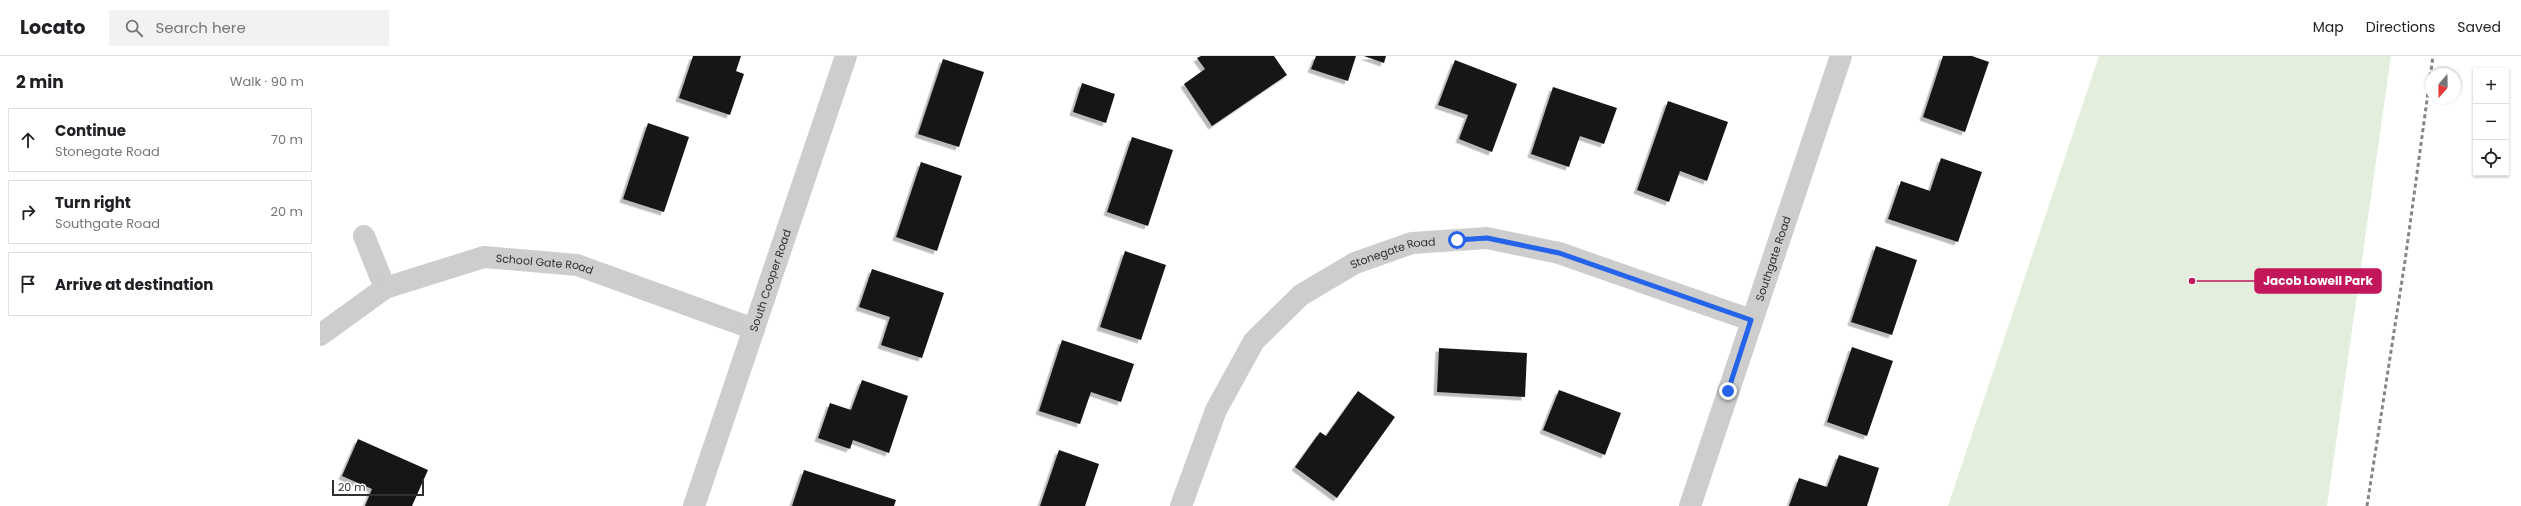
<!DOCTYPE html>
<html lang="en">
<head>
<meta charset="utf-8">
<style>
  :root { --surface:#fff; --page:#f2f2f2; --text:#202124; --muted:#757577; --line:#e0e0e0 }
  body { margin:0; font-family:Poppins,sans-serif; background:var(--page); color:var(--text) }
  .controls { position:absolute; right:12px; top:12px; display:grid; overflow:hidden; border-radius:0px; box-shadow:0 1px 3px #0004 }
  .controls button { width:36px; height:36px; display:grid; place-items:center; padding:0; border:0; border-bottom:1px solid var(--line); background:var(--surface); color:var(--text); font:20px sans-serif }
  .compass { position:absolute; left:2105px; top:12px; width:36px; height:36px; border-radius:50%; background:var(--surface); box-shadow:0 1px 3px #0004; rotate:200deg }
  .scale { position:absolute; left:12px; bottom:10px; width:92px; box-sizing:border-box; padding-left:4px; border:2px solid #303030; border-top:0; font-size:11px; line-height:14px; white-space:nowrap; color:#303030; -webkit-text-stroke:3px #fff; paint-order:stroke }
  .stop { position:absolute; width:12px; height:12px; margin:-9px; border:3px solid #2563eb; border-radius:50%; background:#fff }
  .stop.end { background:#2563eb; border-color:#fff; box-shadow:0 1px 4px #0008 }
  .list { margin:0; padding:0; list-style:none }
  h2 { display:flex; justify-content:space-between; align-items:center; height:52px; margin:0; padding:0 16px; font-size:17px }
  h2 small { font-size:13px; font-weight:400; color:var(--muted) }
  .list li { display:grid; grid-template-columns:26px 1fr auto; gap:12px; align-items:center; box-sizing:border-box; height:64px; margin:0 8px 8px; padding:0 8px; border:1px solid var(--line); border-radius:0px }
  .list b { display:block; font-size:15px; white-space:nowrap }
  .list p { margin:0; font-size:13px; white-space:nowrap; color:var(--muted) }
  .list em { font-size:13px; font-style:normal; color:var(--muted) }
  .icon { flex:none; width:22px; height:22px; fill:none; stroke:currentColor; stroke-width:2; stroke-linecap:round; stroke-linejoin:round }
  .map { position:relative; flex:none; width:2201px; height:450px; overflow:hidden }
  header { display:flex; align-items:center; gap:24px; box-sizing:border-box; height:56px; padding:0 20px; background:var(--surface); border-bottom:1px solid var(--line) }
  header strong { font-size:19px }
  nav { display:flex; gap:22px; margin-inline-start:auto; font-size:14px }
  .search { width:280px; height:36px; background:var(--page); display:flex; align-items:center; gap:10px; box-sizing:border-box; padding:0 14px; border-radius:0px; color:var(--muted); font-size:15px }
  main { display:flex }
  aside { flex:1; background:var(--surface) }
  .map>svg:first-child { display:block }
</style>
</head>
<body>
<header>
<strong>Locato</strong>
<div class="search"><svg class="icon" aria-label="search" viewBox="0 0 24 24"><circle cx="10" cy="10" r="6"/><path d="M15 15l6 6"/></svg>Search here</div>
<nav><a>Map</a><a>Directions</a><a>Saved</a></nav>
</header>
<main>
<aside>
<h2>2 min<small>Walk · 90 m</small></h2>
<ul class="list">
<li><svg class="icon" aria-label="ahead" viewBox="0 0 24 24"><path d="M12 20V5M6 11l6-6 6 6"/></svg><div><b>Continue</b><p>Stonegate Road</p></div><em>70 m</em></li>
<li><svg class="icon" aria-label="right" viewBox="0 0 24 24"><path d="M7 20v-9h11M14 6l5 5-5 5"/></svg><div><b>Turn right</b><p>Southgate Road</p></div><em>20 m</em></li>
<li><svg class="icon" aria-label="arrive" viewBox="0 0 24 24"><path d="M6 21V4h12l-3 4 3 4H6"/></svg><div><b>Arrive at destination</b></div></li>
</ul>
</aside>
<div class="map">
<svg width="2201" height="450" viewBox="0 0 2201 450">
  <defs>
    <filter id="shadow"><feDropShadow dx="-3.5" dy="3.5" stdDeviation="0" flood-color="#0004"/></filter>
  </defs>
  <rect width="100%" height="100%" fill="#fff"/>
  <path fill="#e4eedd" d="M1779,0h292l-64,450h-379z"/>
  <path fill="#171717" filter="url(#shadow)" d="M373,0h48l-5,15 8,3 -14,41 -51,-17z
    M881,0h73l13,19 -75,51 -28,-42 21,-15 -8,-11z
    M996,0h40l-8,25 -37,-12z
    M1044,0h22l-2,7z
    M1623,0h29l17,6 -24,70 -42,-15z
    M623,3l41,13 -25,75 -41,-13z
    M1135,4l62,24 -25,68 -33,-13 9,-24 -30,-10z
    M762,27l33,11 -9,29 -33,-11z
    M1233,31l64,21 -13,36 -24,-8 -11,31 -38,-13z
    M1348,45l60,21 -21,59 -27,-10 -11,31 -32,-12z
    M328,67l41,14 -25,75 -41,-13z
    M812,81l41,13 -25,76 -41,-14z
    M1621,102l41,14 -24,70 -70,-23 13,-38 29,10z
    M601,106l41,14 -25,75 -41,-14z
    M1556,190l41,14 -25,75 -41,-13z
    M805,195l41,14 -25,75 -41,-13z
    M552,213l72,24 -22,65 -41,-13 9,-28 -31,-10z
    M742,284l72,24 -13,38 -30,-10 -11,32 -41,-13z
    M1532,291l41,14 -26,75 -40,-14z
    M1119,292l88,5 -2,44 -88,-5z
    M542,324l46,16 -19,57 -36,-13 -3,9 -32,-11 12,-35 21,7z
    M1239,334l62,23 -16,42 -62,-25z
    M1038,335l37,26 -58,81 -42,-31 25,-35 6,4z
    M38,383l70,31 -16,36h-47l7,-17 -30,-13z
    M739,394l40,14 -14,42h-45z
    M1519,399l40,13 -12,38h-78l10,-28 28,9z
    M484,414l92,30 -2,6h-102z"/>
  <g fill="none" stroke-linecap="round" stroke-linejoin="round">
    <g stroke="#cdcdcd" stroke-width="22">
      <path d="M44,180l21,52"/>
      <path id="s1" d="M0,279l65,-47 99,-31 93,8 177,64"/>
      <path id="s2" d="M374,450l152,-450"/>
      <path id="s3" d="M861,450l35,-96 38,-69 47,-46 54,-32 57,-20 75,-5 72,15 192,67"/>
      <path id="s4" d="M1370,450l151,-450"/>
    </g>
    <path stroke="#858585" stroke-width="3" stroke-dasharray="4 3" stroke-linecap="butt" d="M2047,450l38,-245 28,-205"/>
  </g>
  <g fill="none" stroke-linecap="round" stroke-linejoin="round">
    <path stroke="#2563eb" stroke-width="5" d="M1137,184l30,-2 72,15 192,67 -23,71"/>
  </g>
  <g text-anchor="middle" stroke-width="4" stroke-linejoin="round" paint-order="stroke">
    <g font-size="11" fill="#303030" stroke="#fff">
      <text dy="4" stroke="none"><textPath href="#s3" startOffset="349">Stonegate Road</textPath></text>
      <text dy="4" stroke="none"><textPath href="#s4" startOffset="261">Southgate Road</textPath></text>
      <text dy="4" stroke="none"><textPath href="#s1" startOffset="245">School Gate Road</textPath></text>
      <text dy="4" stroke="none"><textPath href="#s2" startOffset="238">South Cooper Road</textPath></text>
    </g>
  </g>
  <path fill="none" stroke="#c2185b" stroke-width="1.5" d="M1872 225L1935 225"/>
  <circle fill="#c2185b" stroke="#fff" stroke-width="1.5" cx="1872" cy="225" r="4"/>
  <rect fill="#c2185b" stroke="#c2185b" stroke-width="1.5" x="1935" y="213" width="126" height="24" rx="4"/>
  <g font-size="12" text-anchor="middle" font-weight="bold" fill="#fff">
    <text x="1998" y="229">Jacob Lowell Park</text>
  </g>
</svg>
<div class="controls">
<button>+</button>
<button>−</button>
<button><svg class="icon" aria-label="locate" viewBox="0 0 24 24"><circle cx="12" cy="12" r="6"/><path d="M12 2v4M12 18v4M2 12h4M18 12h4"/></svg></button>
</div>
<svg class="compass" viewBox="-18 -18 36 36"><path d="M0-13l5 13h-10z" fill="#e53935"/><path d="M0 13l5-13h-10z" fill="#757577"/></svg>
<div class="scale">20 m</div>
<div class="stop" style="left:1137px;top:184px"></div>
<div class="stop end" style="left:1408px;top:335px"></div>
</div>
</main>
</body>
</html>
